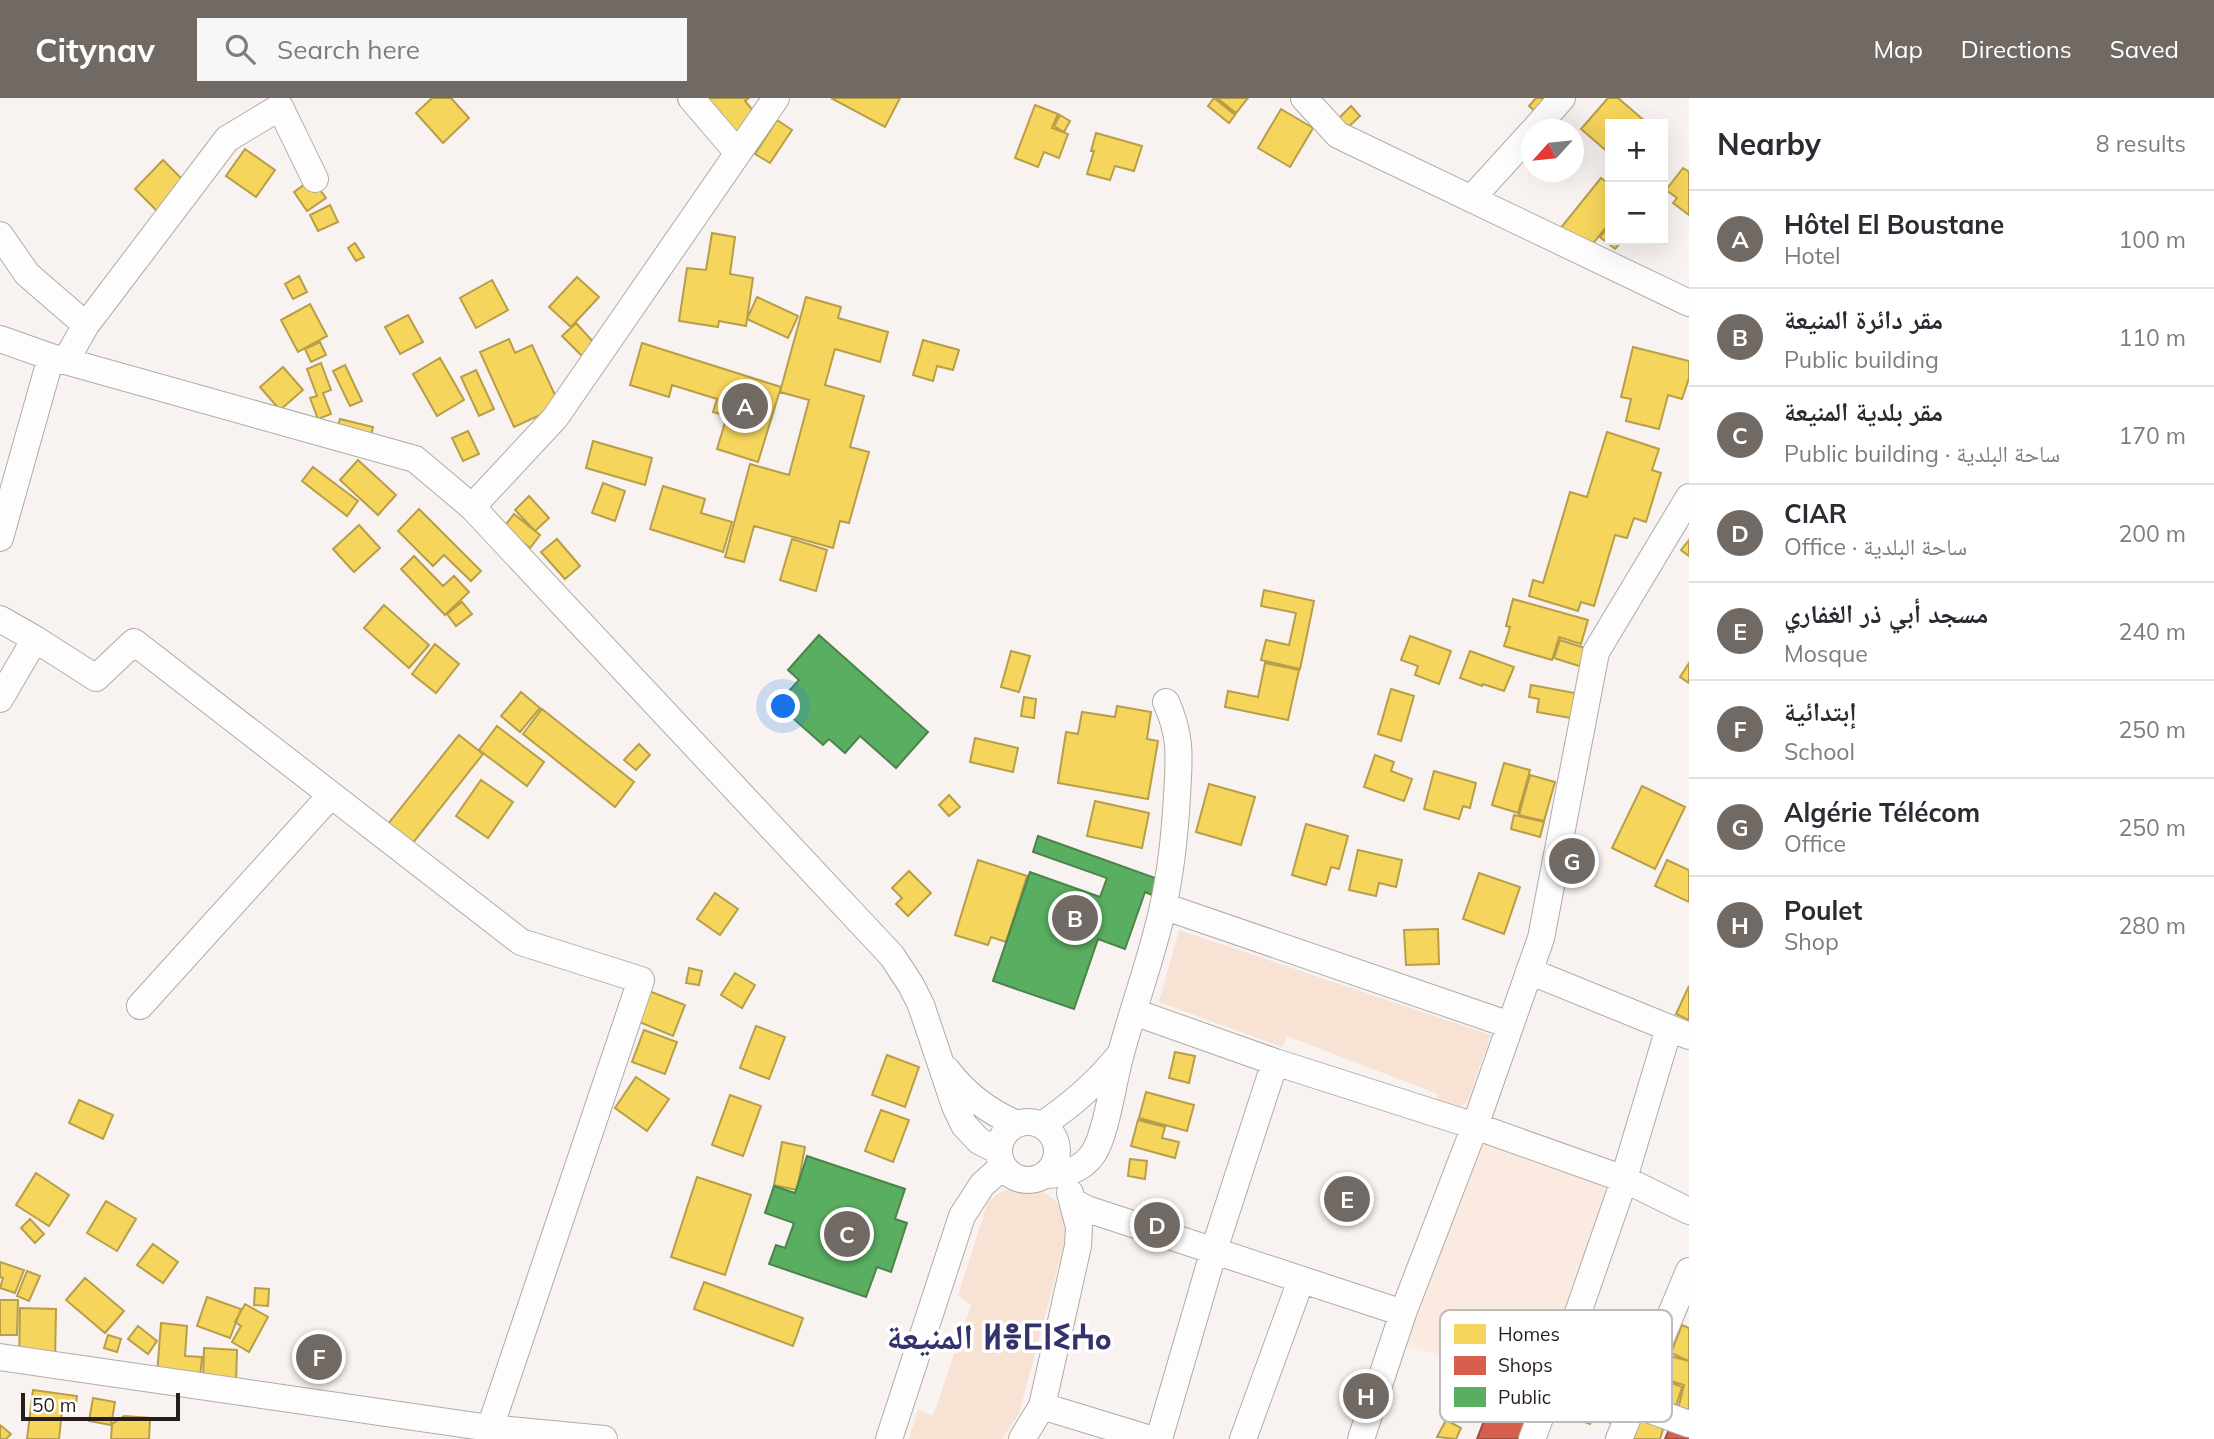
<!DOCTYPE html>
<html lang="en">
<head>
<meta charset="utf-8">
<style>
  :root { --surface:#fff; --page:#f7f7f7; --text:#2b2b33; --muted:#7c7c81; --line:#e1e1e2; --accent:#706964 }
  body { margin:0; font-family:Mulish,"Noto Naskh Arabic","Noto Sans Tifinagh",sans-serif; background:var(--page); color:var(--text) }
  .controls { position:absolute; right:21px; top:21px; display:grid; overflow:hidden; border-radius:0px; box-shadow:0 7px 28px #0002 }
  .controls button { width:63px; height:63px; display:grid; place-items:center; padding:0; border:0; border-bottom:2px solid var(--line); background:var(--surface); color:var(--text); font:35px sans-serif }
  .compass { position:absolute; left:1521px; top:21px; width:63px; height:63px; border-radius:50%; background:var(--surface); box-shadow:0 7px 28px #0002; rotate:243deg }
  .scale { position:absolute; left:21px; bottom:18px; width:159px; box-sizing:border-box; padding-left:7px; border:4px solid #271e19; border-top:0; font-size:19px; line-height:24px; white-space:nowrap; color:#271e19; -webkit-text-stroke:5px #fff; paint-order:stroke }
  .you { position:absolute; left:784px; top:609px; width:24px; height:24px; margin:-18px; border:5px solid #fff; border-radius:50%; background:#1a73e8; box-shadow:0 0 0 10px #1a73e833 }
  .badge { display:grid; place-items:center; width:46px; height:46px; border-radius:50%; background:var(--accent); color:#fff; font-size:23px; font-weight:700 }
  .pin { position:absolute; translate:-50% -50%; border:4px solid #fff; box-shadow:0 2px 7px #0006 }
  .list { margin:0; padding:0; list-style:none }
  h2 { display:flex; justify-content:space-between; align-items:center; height:91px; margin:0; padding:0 28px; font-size:30px }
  h2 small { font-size:23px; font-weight:400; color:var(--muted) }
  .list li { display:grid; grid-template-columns:46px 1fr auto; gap:21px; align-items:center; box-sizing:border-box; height:98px; padding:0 28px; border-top:2px solid var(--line) }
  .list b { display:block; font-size:26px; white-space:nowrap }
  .list p { margin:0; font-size:23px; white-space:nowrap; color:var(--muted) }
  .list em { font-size:23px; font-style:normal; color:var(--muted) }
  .icon { flex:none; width:38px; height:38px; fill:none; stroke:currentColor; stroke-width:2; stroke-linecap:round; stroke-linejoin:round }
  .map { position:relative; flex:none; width:1689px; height:1341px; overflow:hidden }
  header { display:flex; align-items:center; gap:42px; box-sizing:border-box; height:98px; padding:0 35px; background:var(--accent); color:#fff }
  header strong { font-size:33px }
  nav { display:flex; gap:38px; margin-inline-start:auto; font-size:24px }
  .search { width:490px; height:63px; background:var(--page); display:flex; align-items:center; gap:18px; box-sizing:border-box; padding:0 24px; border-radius:0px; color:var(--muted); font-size:26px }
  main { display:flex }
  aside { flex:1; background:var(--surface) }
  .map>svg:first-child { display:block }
</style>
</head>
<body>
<header>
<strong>Citynav</strong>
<div class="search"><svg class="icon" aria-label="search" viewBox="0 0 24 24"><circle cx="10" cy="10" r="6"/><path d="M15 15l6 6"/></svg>Search here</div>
<nav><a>Map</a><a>Directions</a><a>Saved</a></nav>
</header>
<main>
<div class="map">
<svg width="1689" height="1341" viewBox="0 0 1689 1341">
  <rect width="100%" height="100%" fill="#f8f3f0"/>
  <path fill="#faeae0" d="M1475,1028l144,69 -69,196 -156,-50z"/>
  <path fill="#f7e2d4" d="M1179,832l312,105 -24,68 -16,7 -17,-2 4,-14 -151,-58 -5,11 -123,-45z
    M1026,1089c29,8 30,12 43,38l-50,189 -17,25h-93l9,-29 15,6 38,-111 -13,-10 30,-93c11,-12 23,-14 38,-15z"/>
  <path fill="#f6d55c" stroke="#b89e48" stroke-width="2" d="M432,0h19l18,20 -26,25 -27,-30z
    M700,0h49l-4,3 20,24 -28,21z
    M831,0h69l-15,29z
    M1214,0l21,17 -6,8 -21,-17z
    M1217,0h31l-12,15z
    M1536,0h31l-20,24 -18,-16z
    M1608,0h10l28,24 -2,2h-34v30l-29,-25z
    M1035,7l23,9 -6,14 16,6 -9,24 -15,-6 -6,15 -23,-9z
    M1351,8l9,10 -18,17 -9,-9z
    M1281,11l32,19 -23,39 -32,-19z
    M1060,17l10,6 -6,11 -10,-6z
    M777,22l15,10 -22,33 -15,-9z
    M1096,35l46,13 -8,25 -19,-5 -5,14 -23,-6 7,-23h-3z
    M245,51l30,21 -19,27 -30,-21z
    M163,62l27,27 -28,29 -27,-27z
    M1683,70l6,4v43l-16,-12 4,-5 -11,-8z
    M1601,80l9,7v37l-23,29 -28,-21z
    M312,81l14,19 -19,13 -13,-19z
    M330,107l8,17 -20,9 -8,-16z
    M1610,127v15h13l-8,9 -15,-12z
    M712,135l23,4 -5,37 23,4 -7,48 -27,-5 -1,6 -39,-6 8,-53 19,2z
    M355,145l9,14 -8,4 -8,-13z
    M299,178l8,16 -14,7 -8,-15z
    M577,179l22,20 -28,30 -22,-20z
    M492,182l16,30 -32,18 -16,-30z
    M757,199l41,19 -10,22 -41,-19z
    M806,199l35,10 -3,11 50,14 -8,30 -45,-13 -10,36 39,11 -14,51 19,5 -20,71 -9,-2 -7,27 -79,-22 -10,36 -19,-5 25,-93 39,11 20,-75 -29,-8z
    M310,206l17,32 -29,16 -17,-32z
    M408,217l15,27 -23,12 -15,-27z
    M576,225l20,22 -13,12 -21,-21z
    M509,241l6,14 17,-8 28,61 -46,21 -34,-75z
    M923,242l36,10 -6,20 -16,-4 -4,15 -20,-6z
    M320,244l6,13 -15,7 -6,-13z
    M642,245l139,44 -23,75 -41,-13 10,-33 -14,-4 4,-13 -45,-14 -3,12 -39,-12z
    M1633,249l56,14v17l-7,21 -14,-4 -9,34 -33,-8 5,-22 -10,-2z
    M440,260l24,42 -27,16 -24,-42z
    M321,265l10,27 -8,3 8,21 -13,5 -8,-21 7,-2 -10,-27z
    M345,267l17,36 -12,5 -17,-35z
    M283,269l20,23 -23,20 -20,-23z
    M476,272l18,39 -15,7 -18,-39z
    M340,321l33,8 -3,14 -34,-8z
    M468,333l11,23 -16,7 -11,-23z
    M1607,334l52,17 -7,21 9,3 -15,49 -12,-4 -7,20 -12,-3 -21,71 -13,-4 -3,9 -49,-15 4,-16 10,3 27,-91 17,5z
    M593,343l59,17 -7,27 -59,-17z
    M358,362l38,35 -18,20 -38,-35z
    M313,369l45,34 -11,15 -45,-35z
    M603,385l22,8 -10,30 -23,-8z
    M663,388l42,13 -4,14 31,9 -9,30 -73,-23z
    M529,398l20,22 -14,13 -20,-21z
    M419,411l62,62 -10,10 -27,-26 -11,11 -35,-35z
    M514,416l26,21 -10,13 -26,-21z
    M359,427l21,23 -26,24 -21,-23z
    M557,441l23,27 -15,13 -24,-27z
    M792,441l35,11 -11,41 -36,-11z
    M1689,442v16l-8,-6z
    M414,458l29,30 11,-10 15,16 -24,23 -44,-46z
    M1264,492l50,11 -14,68 -39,-9 5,-20 23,5 7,-32 -35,-7z
    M1513,501l75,21 -7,24 -22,-7 -7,23 -48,-14 6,-19 -4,-1z
    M462,504l10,12 -16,12 -9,-12z
    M384,507l45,40 -20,23 -45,-40z
    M1410,538l41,15 -12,33 -24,-9 3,-9 -17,-6z
    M1560,542l28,9 -6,18 -28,-9z
    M435,546l24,20 -23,29 -24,-19z
    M1011,553l19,5 -11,36 -18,-5z
    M1470,553l44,16 -10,24 -21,-7 -1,2 -22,-8z
    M1265,565l34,7 -11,50 -63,-13 3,-16 30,6z
    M1689,565v20l-9,-6z
    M1531,587l44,8 -4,25 -34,-6 2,-13 -10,-2z
    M1391,591l23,7 -13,45 -23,-7z
    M521,594l19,16 -20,24 -19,-16z
    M1024,599l12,2 -2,19 -13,-2z
    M1117,608l34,6 -4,27 11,2 -10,58 -90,-16 8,-51 12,2 4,-22 33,5z
    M542,611l92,73 -19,25 -92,-73z
    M497,628l47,36 -17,24 -48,-36z
    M459,637l24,19 -75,95 -24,-20z
    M975,640l43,10 -5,24 -43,-10z
    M639,646l11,11 -14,15 -12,-10z
    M1375,657l19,7 -3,9 21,8 -8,22 -40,-14z
    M1504,665l26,7 -12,43 -26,-8z
    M1434,673l42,12 -6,25 -7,-2 -4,13 -35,-10z
    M1530,677l25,7 -11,39 -25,-6z
    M481,682l32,22 -25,36 -32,-22z
    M1209,686l46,13 -14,48 -45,-13z
    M1642,688l43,21 -30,62 -43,-21z
    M949,697l11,12 -11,9 -10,-11z
    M1095,703l54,12 -7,35 -55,-12z
    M1514,717l30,7 -4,15 -29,-8z
    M1306,726l42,12 -9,33 -8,-2 -5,18 -34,-10z
    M1358,752l44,10 -6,27 -17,-4 -3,13 -27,-6z
    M978,762l49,16 -21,66 -15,-5 -3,8 -33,-10z
    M1667,762l22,10v32l-34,-16z
    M909,773l22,22 -23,23 -12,-12 6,-6 -10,-10z
    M1479,775l41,14 -16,47 -41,-15z
    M715,795l23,16 -18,26 -23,-16z
    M1438,831l1,35 -33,1 -2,-35z
    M689,870l13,3 -3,14 -13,-2z
    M735,875l20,12 -13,23 -21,-13z
    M1689,888v34l-13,-6z
    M649,893l36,14 -12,31 -36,-15z
    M756,928l29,11 -16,42 -29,-11z
    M644,932l33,12 -12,32 -33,-12z
    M1175,954l20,4 -6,27 -20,-5z
    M887,957l32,12 -14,40 -33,-12z
    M636,979l33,22 -22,32 -32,-23z
    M1146,994l48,13 -7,26 -48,-13z
    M730,997l31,11 -18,50 -31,-11z
    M79,1002l34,15 -10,24 -34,-16z
    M881,1012l28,10 -16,42 -28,-11z
    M1138,1022l27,7 -3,11 17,4 -4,16 -44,-12z
    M782,1044l23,5 -8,43 -23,-5z
    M1130,1061l17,2 -2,18 -17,-3z
    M36,1075l33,22 -20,31 -33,-21z
    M697,1079l54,18 -26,80 -54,-18z
    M106,1103l30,18 -19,32 -30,-18z
    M30,1121l14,15 -9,9 -14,-15z
    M153,1146l25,18 -15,21 -26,-18z
    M0,1164l24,8 -9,23 -15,-5 3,-10 -3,-1z
    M27,1173l13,5 -11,25 -12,-5z
    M85,1180l39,33 -19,22 -39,-33z
    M704,1184l99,36 -10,28 -99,-37z
    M255,1190l14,1 -1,17 -14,-1z
    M207,1199l34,12 -11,29 -33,-12z
    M0,1202h18l-1,35h-17z
    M245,1206l23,13 -19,35 -17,-10 9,-16 -6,-4z
    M20,1210l36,1 -1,55 -36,-1z
    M161,1225l26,3 -2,30 17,1 -2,21 -43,-3z
    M1682,1227l7,3v33l-18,-8z
    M138,1228l19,15 -9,13 -20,-15z
    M108,1237l13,4 -4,13 -13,-4z
    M204,1250l33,2 -1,35 -33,-1z
    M1670,1258l19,5v50l-11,-2 6,-24 -20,-6z
    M1662,1281l20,8 -6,19 -20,-8z
    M33,1292l44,6 -2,17 -13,-2 -3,28h-32z
    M1573,1296l25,9 -8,21 -25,-9z
    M93,1300l22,4 -4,23 -22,-4z
    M1601,1303l24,10 -6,15 -25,-9z
    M124,1318l26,2 -1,21h-38l1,-15z
    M1641,1320l23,8 -4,13h-27z
    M1446,1322l15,8 -5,11 -19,-2z
    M0,1327l11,9 -5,5h-6z"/>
  <path fill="#d6604d" stroke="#a24c3d" stroke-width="2" d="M1502,1276l40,16 -19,49h-46z
    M1671,1327l18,9v5h-24z"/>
  <path fill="#5aae61" stroke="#4b834b" stroke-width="2" d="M819,537l109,97 -32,36 -36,-32 -15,17 -16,-14 -6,6 -46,-41 22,-24 -11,-10z
    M1038,738l120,43 -6,16 -7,-3 -20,57 -27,-10 -24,70 -81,-28 37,-109 70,25 7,-19 -74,-26z
    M807,1058l98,33 -10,30 12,4 -16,49 -14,-5 -11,30 -97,-33 7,-19 9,3 9,-25 -29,-10 9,-27 21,7z"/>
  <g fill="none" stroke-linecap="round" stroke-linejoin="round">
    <defs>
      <path id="minor" d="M691,0l47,55
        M1304,0l34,37 351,168
        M1534,32l28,-32
        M1471,101l61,-67
        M0,137l27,39 59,51
        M0,241l51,18 364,102 57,48 420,449 19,29 10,20 34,101 9,19 15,16 20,10
        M66,262l20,-35 141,-186 53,-32 35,72
        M472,409l83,-89 221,-320
        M0,440l51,-181
        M0,521l35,20 61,39 38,-36 387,300 120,38 -151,448
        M0,601l35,-60
        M1163,808l347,119
        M1529,873l160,65
        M140,908l191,-211
        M1134,914l141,50 200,64 149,53 65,32
        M947,972c19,25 42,42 70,54
        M999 1053a29 29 0 1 1 58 0a29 29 0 1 1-58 0Z
        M1042,1027c28,-19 53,-40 75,-67
        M1046,1077c19,-1 35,-4 47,-21 13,-19 20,-72 27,-97 13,-50 32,-99 43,-150 8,-36 12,-75 14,-111 2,-38 5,-59 -11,-94
        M1073,1104l14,7 316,104
        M0,1259l490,71 114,11
        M1556,1278l133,48
        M1042,1308l108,33
        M889,1341l73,-223 20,-31 21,-19
        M1022,1341l20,-33 36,-160 1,-19 -9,-34
        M1159,1341l55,-189 61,-188
        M1243,1341l58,-159
        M1361,1341l42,-126 72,-187 66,-188 55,-286 93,-155
        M1532,1341l24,-63 63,-181 50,-167
        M1619,1341l70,-168"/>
    </defs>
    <use href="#minor" stroke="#b1aba7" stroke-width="28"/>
    <use href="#minor" stroke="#fefdfd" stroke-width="26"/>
  </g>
  <g text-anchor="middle" stroke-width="7" stroke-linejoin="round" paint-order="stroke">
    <g font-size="35" font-weight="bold" fill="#33326d" stroke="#fff">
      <text x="999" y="1251">المنيعة ⵍⴻⵎⵏⵉⵄⴰ</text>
    </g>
  </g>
  <rect x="1440" y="1212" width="232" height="112" rx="10" fill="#fff" stroke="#bebcba" stroke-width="2"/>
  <rect x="1454" y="1226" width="32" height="20" fill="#f6d55c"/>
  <rect x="1454" y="1258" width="32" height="19" fill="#d6604d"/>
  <rect x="1454" y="1289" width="32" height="20" fill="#5aae61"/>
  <g font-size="19" fill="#271e19">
    <text x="1498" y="1243">Homes</text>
    <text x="1498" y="1274">Shops</text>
    <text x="1498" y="1306">Public</text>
  </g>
</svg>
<div class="controls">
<button>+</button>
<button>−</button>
</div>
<svg class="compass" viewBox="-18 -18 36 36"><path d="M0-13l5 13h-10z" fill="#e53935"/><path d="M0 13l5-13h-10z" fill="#7c7c81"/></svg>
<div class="scale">50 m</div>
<div class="you"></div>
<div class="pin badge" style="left:745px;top:308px">A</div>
<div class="pin badge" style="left:1075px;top:820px">B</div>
<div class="pin badge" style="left:847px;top:1136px">C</div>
<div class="pin badge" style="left:1157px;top:1127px">D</div>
<div class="pin badge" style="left:1347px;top:1101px">E</div>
<div class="pin badge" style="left:319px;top:1259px">F</div>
<div class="pin badge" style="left:1572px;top:763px">G</div>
<div class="pin badge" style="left:1366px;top:1298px">H</div>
</div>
<aside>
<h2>Nearby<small>8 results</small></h2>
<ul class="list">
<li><span class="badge">A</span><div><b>Hôtel El Boustane</b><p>Hotel</p></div><em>100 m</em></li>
<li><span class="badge">B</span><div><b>مقر دائرة المنيعة</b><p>Public building</p></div><em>110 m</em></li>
<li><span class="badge">C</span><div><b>مقر بلدية المنيعة</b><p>Public building · ساحة البلدية</p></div><em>170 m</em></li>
<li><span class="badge">D</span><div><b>CIAR</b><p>Office · ساحة البلدية</p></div><em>200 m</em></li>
<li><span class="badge">E</span><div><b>مسجد أبي ذر الغفاري</b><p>Mosque</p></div><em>240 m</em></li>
<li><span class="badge">F</span><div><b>إبتدائية</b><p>School</p></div><em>250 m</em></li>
<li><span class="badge">G</span><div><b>Algérie Télécom</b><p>Office</p></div><em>250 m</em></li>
<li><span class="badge">H</span><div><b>Poulet</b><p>Shop</p></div><em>280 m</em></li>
</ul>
</aside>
</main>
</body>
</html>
